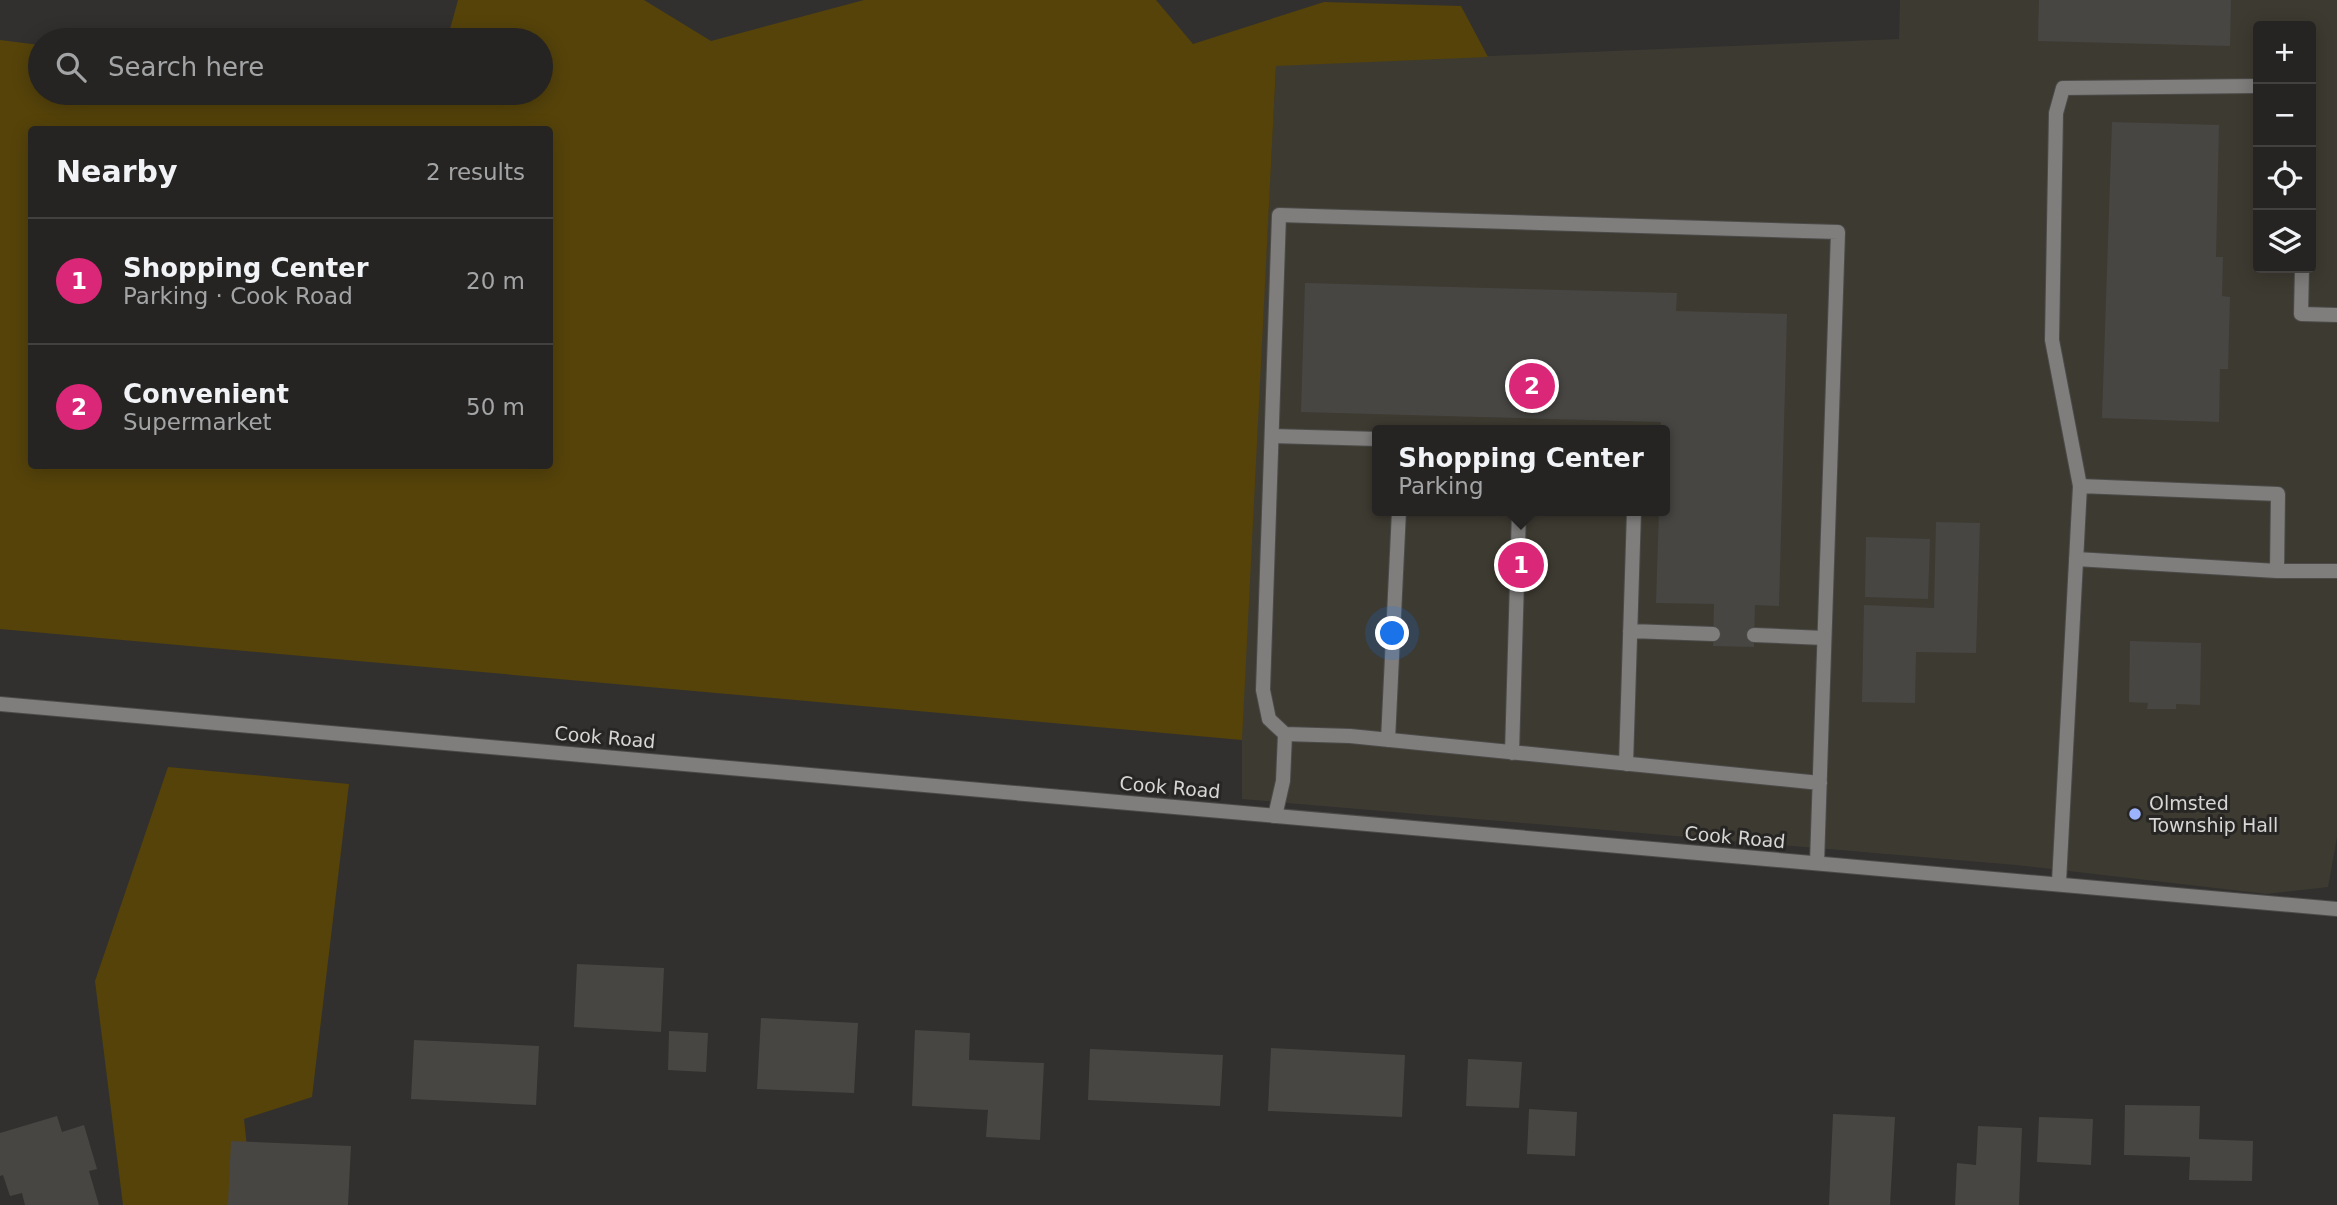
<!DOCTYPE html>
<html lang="en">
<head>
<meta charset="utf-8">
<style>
  :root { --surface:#252422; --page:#2d2c2a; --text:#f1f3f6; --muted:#a3a4a5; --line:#424140; --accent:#db2777 }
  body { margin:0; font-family:"DejaVu Sans",sans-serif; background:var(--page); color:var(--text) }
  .controls { position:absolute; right:21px; top:21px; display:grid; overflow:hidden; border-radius:7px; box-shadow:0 4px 18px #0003 }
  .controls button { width:63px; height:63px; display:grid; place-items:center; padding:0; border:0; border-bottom:2px solid var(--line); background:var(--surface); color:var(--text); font:35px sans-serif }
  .you { position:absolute; left:1393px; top:634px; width:24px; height:24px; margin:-18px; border:5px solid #fff; border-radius:50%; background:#1a73e8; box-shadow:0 0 0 10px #1a73e833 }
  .badge { display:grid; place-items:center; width:46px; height:46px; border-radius:50%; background:var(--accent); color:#fff; font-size:23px; font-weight:700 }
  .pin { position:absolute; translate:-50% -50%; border:4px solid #fff; box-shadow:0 2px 7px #0006 }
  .popup { position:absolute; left:1372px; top:425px; width:298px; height:91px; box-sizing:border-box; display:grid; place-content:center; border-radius:7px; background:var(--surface); filter:drop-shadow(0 2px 5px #0005); font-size:23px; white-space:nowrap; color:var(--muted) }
  .popup b { font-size:26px; color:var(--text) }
  .popup::after { content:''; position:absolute; left:50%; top:100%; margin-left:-14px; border:14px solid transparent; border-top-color:var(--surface) }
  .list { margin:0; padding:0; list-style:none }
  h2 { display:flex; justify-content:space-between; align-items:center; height:91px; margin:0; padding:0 28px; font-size:30px }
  h2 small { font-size:23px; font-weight:400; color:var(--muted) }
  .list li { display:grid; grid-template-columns:46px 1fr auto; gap:21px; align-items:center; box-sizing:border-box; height:126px; padding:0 28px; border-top:2px solid var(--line) }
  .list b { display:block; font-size:26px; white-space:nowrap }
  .list p { margin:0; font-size:23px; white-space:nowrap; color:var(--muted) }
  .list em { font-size:23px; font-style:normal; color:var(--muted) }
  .icon { flex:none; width:38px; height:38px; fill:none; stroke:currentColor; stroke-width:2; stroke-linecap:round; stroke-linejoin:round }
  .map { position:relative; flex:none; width:2337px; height:1205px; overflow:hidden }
  .search { position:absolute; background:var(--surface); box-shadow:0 4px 18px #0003; left:28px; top:28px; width:525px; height:77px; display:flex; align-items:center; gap:18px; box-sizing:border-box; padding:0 24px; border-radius:38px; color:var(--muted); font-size:26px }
  .panel { position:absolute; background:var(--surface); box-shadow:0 4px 18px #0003; left:28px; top:126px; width:525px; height:343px; border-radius:7px }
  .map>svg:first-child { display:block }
</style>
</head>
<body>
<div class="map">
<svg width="2337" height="1205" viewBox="0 0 2337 1205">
  <rect width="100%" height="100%" fill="#31302e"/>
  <path fill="#3d3a31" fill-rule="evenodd" d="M1900,0h437v837l-9,50 -61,7 -251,-29 -774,-66v-88l34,-646 623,-26zM2258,26h53v242h-53zM1378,430h286v81h-286z"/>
  <path fill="#55430a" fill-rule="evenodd" d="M458,0h186l67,41 153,-41h292l37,44 131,-42 137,4 27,51 -212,9 -34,674 -1242,-111v-589l40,5v48h501v-53h-94zM32,130h518v336h-518z
    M168,767l181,17 -37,313 -68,22 9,86h-130l-28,-224z"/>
  <path fill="#474643" d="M2039,0h192l-1,46 -192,-5z
    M2112,122l107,3 -3,132h7l-1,39 8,1 -2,72h-8l-1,53 -117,-4z
    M1305,283l372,10 -1,18 111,3 -8,292 -24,-1 -1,42 -41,-1 1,-42 -58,-1 3,-92h5v-81h-3v-8l-360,-10z
    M1936,522l44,1 -4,130 -60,-1 -1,51 -53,-1 2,-97 70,3z
    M1866,537l64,2 -2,60 -63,-2z
    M2130,641l71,2 -1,62 -24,-1v5h-29l1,-6 -19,-1z
    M577,964l87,4 -3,64 -87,-5z
    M761,1018l97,5 -4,70 -97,-4z
    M915,1030l55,3 -1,27 75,3 -4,77 -54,-3 2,-27 -76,-4z
    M669,1031l39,2 -2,39 -38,-2z
    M414,1040l125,6 -3,59 -125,-6z
    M1271,1048l134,7 -3,62 -134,-6z
    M1090,1049l133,6 -3,51 -132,-6z
    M1468,1059l54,3 -3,46 -53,-2z
    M2125,1105l75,1 -1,33 54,2 -1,40 -63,-1 1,-23 -66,-2z
    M1529,1109l48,3 -2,44 -48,-2z
    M1833,1114l62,3 -5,88h-61z
    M57,1116l5,16 22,-7 13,44 -8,2 10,34h-74l-3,-12 -12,3 -7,-21 -3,1v-43z
    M2039,1117l54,2 -2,46 -54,-3z
    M1978,1126l44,2 -3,77h-64l2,-42 19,2z
    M231,1141l120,5 -3,59h-120z"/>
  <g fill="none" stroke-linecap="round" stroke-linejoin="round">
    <defs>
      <path id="service" d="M2302,268l-1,46 36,1
        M1272,436l106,3
        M2080,486l198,8 -1,77
        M2076,559l201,12h60
        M1630,631l83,3
        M1754,635l70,3
        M1285,734l65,2 470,47
        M1388,740l11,-229
        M1512,753l7,-242
        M1626,764l8,-253
        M1275,816l8,-35 2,-47 -16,-15 -6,-29 16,-475 559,17 -21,631
        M2059,882l21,-396 -28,-146 4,-227 7,-25 195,-2"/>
      <path id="tertiary" d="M0,704l2337,205"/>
    </defs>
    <use href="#service" stroke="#4c4b49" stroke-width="16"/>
    <use href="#tertiary" stroke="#4c4b49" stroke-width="16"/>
    <use href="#service" stroke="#7f7e7d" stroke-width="14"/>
    <use href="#tertiary" stroke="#7f7e7d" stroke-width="14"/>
  </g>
  <circle fill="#9cb4fd" stroke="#272624" stroke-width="2.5" cx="2135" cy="814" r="7"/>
  <g text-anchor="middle" stroke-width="6" stroke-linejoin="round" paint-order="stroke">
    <g font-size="19" fill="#d7d6d4" stroke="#272624">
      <text transform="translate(605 737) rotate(5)" y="7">Cook Road</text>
      <text transform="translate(1170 787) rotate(5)" y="7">Cook Road</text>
      <text transform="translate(1735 837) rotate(5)" y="7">Cook Road</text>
    </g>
    <g font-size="19" fill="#d7d6d4" stroke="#272624" text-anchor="start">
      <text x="2149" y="810">Olmsted<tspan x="2149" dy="22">Township Hall</tspan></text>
    </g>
  </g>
</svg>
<div class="controls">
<button>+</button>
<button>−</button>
<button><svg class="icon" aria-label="locate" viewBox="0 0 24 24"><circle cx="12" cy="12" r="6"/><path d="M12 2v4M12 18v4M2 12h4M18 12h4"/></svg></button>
<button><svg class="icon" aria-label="layers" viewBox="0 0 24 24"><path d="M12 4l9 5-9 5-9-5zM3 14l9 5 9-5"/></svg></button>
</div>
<div class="you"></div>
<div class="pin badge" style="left:1521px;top:565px">1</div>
<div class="popup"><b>Shopping Center</b>Parking</div>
<div class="pin badge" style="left:1532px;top:386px">2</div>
<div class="search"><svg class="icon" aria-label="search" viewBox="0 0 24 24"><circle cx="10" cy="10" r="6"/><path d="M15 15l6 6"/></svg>Search here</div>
<section class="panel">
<h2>Nearby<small>2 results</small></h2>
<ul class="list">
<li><span class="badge">1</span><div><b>Shopping Center</b><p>Parking · Cook Road</p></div><em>20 m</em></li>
<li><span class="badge">2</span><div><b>Convenient</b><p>Supermarket</p></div><em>50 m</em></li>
</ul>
</section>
</div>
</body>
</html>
